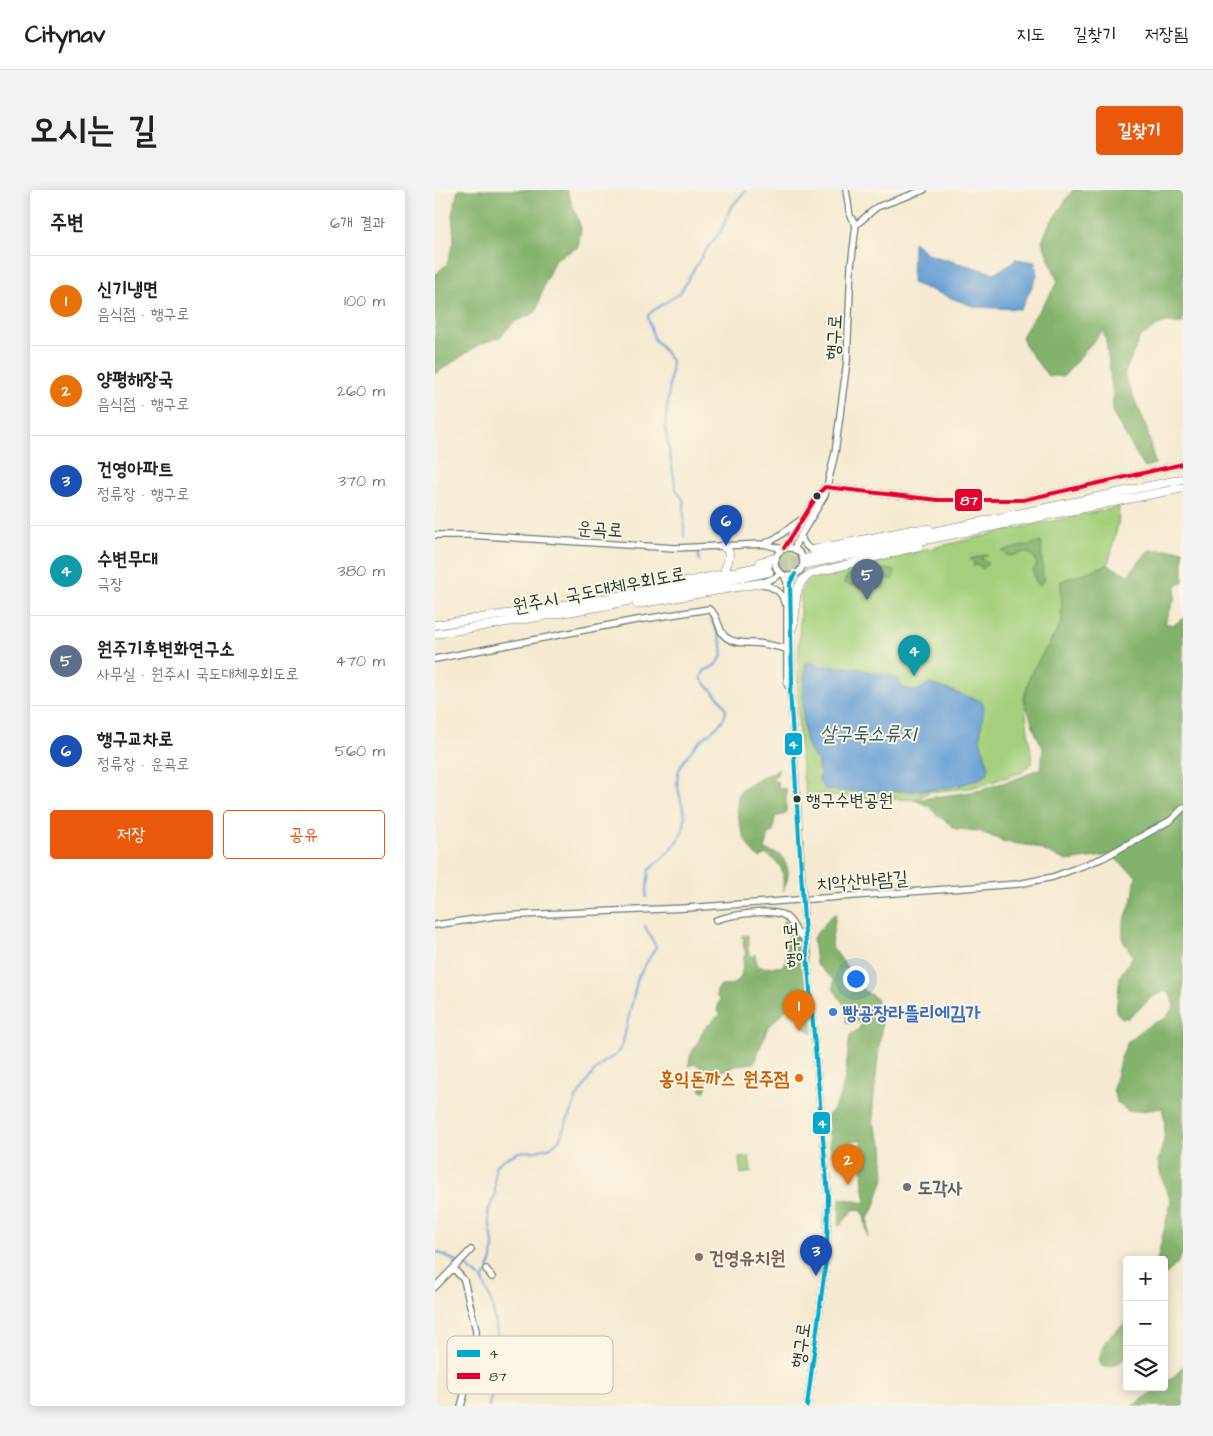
<!DOCTYPE html>
<html lang="ko">
<head>
<meta charset="utf-8">
<style>
  :root { --surface:#fff; --page:#f2f2f2; --text:#202124; --muted:#757577; --line:#e0e0e0; --accent:#ea580c }
  body { margin:0; font-family:"Architects Daughter","Poor Story",sans-serif; background:var(--page); color:var(--text) }
  .controls { position:absolute; right:15px; bottom:15px; display:grid; overflow:hidden; border-radius:5px; box-shadow:0 2px 12px #0003 }
  .controls button { width:45px; height:45px; display:grid; place-items:center; padding:0; border:0; border-bottom:1px solid var(--line); background:var(--surface); color:var(--text); font:25px sans-serif }
  .you { position:absolute; left:420px; top:788px; width:18px; height:18px; margin:-12px; border:4px solid #fff; border-radius:50%; background:#1a73e8; box-shadow:0 0 0 8px #1a73e833 }
  .badge { display:grid; place-items:center; width:32px; height:32px; border-radius:50%; background:var(--accent); color:#fff; font-size:16px; font-weight:700 }
  .pin { position:absolute; translate:-50% -41px; filter:drop-shadow(0 1px 2px #0008) }
  .pin::after { content:''; position:absolute; top:26px; width:18px; height:15px; background:inherit; clip-path:polygon(0 0,100% 0,50% 100%) }
  .list { margin:0; padding:0; list-style:none }
  h2 { display:flex; justify-content:space-between; align-items:center; height:65px; margin:0; padding:0 20px; font-size:21px }
  h2 small { font-size:16px; font-weight:400; color:var(--muted) }
  .list li { display:grid; grid-template-columns:32px 1fr auto; gap:15px; align-items:center; box-sizing:border-box; height:90px; padding:0 20px; border-top:1px solid var(--line) }
  .list b { display:block; font-size:19px; white-space:nowrap }
  .list p { margin:0; font-size:16px; white-space:nowrap; color:var(--muted) }
  .list em { font-size:16px; font-style:normal; color:var(--muted) }
  .actions { display:flex; gap:10px; padding:15px 20px }
  .actions a { flex:1; padding:11px 0; border:1px solid var(--accent); border-radius:5px; text-align:center; font-size:18px; color:var(--accent) }
  .actions .main { background:var(--accent); color:#fff }
  .icon { flex:none; width:28px; height:28px; fill:none; stroke:currentColor; stroke-width:2; stroke-linecap:round; stroke-linejoin:round }
  .map { position:relative; flex:none; width:748px; height:1216px; overflow:hidden; border-radius:5px }
  header { display:flex; align-items:center; gap:30px; box-sizing:border-box; height:70px; padding:0 25px; background:var(--surface); border-bottom:1px solid var(--line) }
  header strong { font-size:24px }
  nav { display:flex; gap:28px; margin-inline-start:auto; font-size:18px }
  .intro { display:flex; align-items:center; justify-content:space-between; box-sizing:border-box; height:120px; padding:0 30px }
  h1 { margin:0; font-size:35px }
  .button { padding:12px 22px; border-radius:5px; background:var(--accent); color:#fff; font-size:18px; font-weight:700 }
  main { display:flex; gap:30px; padding:0 30px }
  aside { flex:1; background:var(--surface); border-radius:5px; box-shadow:0 2px 12px #0003 }
  .map>svg:first-child { display:block }
</style>
</head>
<body>
<header>
<strong>Citynav</strong>
<nav><a>지도</a><a>길찾기</a><a>저장됨</a></nav>
</header>
<div class="intro"><h1>오시는 길</h1><a class="button">길찾기</a></div>
<main>
<aside>
<h2>주변<small>6개 결과</small></h2>
<ul class="list">
<li><span class="badge" style="background:#e8710a">1</span><div><b>신기냉면</b><p>음식점 · 행구로</p></div><em>100 m</em></li>
<li><span class="badge" style="background:#e8710a">2</span><div><b>양평해장국</b><p>음식점 · 행구로</p></div><em>260 m</em></li>
<li><span class="badge" style="background:#1a4fb4">3</span><div><b>건영아파트</b><p>정류장 · 행구로</p></div><em>370 m</em></li>
<li><span class="badge" style="background:#0f9aa8">4</span><div><b>수변무대</b><p>극장</p></div><em>380 m</em></li>
<li><span class="badge" style="background:#5c6f8a">5</span><div><b>원주기후변화연구소</b><p>사무실 · 원주시 국도대체우회도로</p></div><em>470 m</em></li>
<li><span class="badge" style="background:#1a4fb4">6</span><div><b>행구교차로</b><p>정류장 · 운곡로</p></div><em>560 m</em></li>
</ul>
<div class="actions"><a class="main">저장</a><a>공유</a></div>
</aside>
<div class="map">
<svg width="748" height="1216" viewBox="0 0 748 1216">
  <rect width="100%" height="100%" fill="#fcf5e5"/>
  <filter id="ink" filterUnits="userSpaceOnUse"><feTurbulence type="fractalNoise" baseFrequency=".02" numOctaves="2"/><feDisplacementMap in="SourceGraphic" scale="10" xChannelSelector="R" yChannelSelector="G"/><feConvolveMatrix kernelMatrix="1 2 1 2 8 2 1 2 1" color-interpolation-filters="sRGB"/></filter>
  <filter id="wash" filterUnits="userSpaceOnUse"><feTurbulence type="fractalNoise" baseFrequency=".0096" numOctaves="4" result="noise"/><feDisplacementMap in="SourceGraphic" scale="20" xChannelSelector="R" yChannelSelector="G"/><feGaussianBlur stdDeviation="1.12" result="paint"/><feColorMatrix in="noise" values="0 0 0 0 0 0 0 0 0 0 0 0 0 0 0 0 0 1.4 0 .05"/><feComposite in="paint" operator="in"/></filter>
  <g filter="url(#wash)">
    <rect width="100%" height="100%" fill="#f5ead1"/>
    <path fill="#a4d07d" stroke="#628658" d="M684,317l-1,17 -10,41 -47,16 1,42 -31,50 -7,25 8,65 -10,9 -36,12 -17,4 -40,4 -14,8 -109,-5c-12,-66 -8,-136 -5,-203l4,-9 8,-7 183,-43z
      M343 371a9 9 0 1 1 18 0a9 9 0 1 1-18 0Z
      M314,967l2,15 -10,2 -2,-16z"/>
    <path fill="#83b26c" stroke="#517850" d="M23,0h109l14,38 -3,19 -23,12 -11,26 -8,27 -22,10 -14,15 -20,7 -45,30v-99l12,-11 7,-24 -2,-26z
      M638,0h110v133h-21l-22,14 -16,38 22,51 9,38 -11,3 -31,-53v-17l-6,-50 -4,-17 -39,46h-16l-21,-27 -5,-12c11,-21 24,-35 36,-55l-16,-41 7,-16z
      M606,352l2,39 -4,5 -5,-8 -1,-8 4,-5 -3,-8 -8,-5 -17,4 -7,-5z
      M714,360h34v33l-7,2 -1,13 -10,25 9,2 9,-7v634l-6,12 -13,12v-16h-7l14,-59 -10,-25 -3,-14 6,-22 1,-19 -3,-13 -20,3h-15l-11,-10 -3,-12 8,-32 7,-16 23,-17 15,-6 8,-12 -4,-12 -5,-3 -13,6 -23,21h-7l-6,-6 4,-36 13,-20 -10,-15v-16l10,-28 3,-21 -25,-21 -44,6 -34,-15 -28,-4 -26,-11 -23,-2 -21,-16 -7,-7 -13,-6 63,-9 43,-14 20,-9 2,-20 -8,-16 -11,-34 7,-25 31,-50 -1,-42 47,-16 20,10z
      M553,364l-7,5 7,4 -5,6 -5,-4 -5,1 1,-3 -4,-4z
      M452,379l8,2 -3,9 -8,-4 -13,-2 -18,12 -9,-3 3,-7z
      M344,579l-2,6 -7,4 8,3 1,6 7,1v25l-11,3 -2,15 -4,2 -4,16 16,5c9,15 9,21 2,36 1,-19 0,-27 -17,-37l-6,4c-15,-5 -32,-59 -17,-70z
      M401,724l-5,31 33,46 12,7 6,22 -9,85 1,19 9,22 2,30 -12,35 -5,7v19l-4,-21 -4,-7 -7,1 -14,17 1,-29 26,5 -4,-28 2,-16 -3,-20 -16,4 -14,12 -4,-39c21,-18 19,-56 23,-81l9,-6 3,-6 -2,-3 -10,4 -4,-2 1,-13 -14,-21 1,-8 -18,-16 -3,-26 18,-22z
      M349,730l4,3 16,18 9,92 -9,-5 -3,-5 3,-4 -2,-11 -13,-1 -21,20 -14,36c-13,1 -24,4 -36,10l-7,-2 -6,20 -5,-1 3,-5 -4,-5 2,-7 -1,-7 -5,-2 -6,2c0,-13 4,-15 10,-25 1,-2 1,-5 2,-7 5,-8 12,-15 20,-19l-4,-4 3,-12 -4,-3 1,-5 3,-5c22,0 22,-10 24,-30l2,-1 -3,-11 1,-6 -3,-2 7,-1 1,8 -1,8 4,6 3,-3 2,12c9,3 14,0 23,1l5,-3 1,-6v-17l4,-3 -7,-16z
      M692,1132v35l-14,9 -10,1 -4,-5c5,-27 10,-24 28,-40z
      M748,1176v40h-50l26,-19h5v-3l10,-7z"/>
    <path fill="#659ed4" stroke="#426e84" d="M478,52l17,13 64,18 14,-7 7,-7 20,3 2,14 -16,33 -46,-2 -63,-24z
      M375,472l11,4 28,1 48,11 6,10 13,3 13,-7c19,4 34,12 52,17l3,5 -4,33 9,29 -2,7c-32,18 -91,17 -127,16 -11,0 -24,1 -35,-2l-6,-8 1,-10 -2,-1v-9c-3,-3 -6,-6 -8,-9 -11,-18 -6,-66 -5,-88z"/>
    <g fill="none" stroke-linecap="round" stroke-linejoin="round">
      <path stroke="#659ed4" stroke-width="2" d="M0,1l1,-1
        M249,346v-35l-8,-12 -11,-62 7,-65 -6,-9 -12,-14 -6,-21v-3l6,-5 26,-17 23,-39 18,-23 9,-22 16,-19
        M263,363l1,8
        M211,707l3,-27c16,-14 41,-34 35,-59 -3,-13 -10,-28 -5,-41 4,-9 13,-21 20,-28 9,-9 25,-17 27,-31 0,-10 -20,-24 -25,-33l3,-7c32,-13 15,-32 5,-57
        M0,1061l31,15 17,14 9,25 7,38 -4,32 -6,31
        M53,1079l4,-9 1,-17 -5,-31 7,-17v-29l11,-8 13,-6 17,-1 15,-4 8,-7 18,-43 16,-24 12,-12 10,-5 7,-10 16,-69 18,-30 -11,-21
        M48,1090l3,-6"/>
    </g>
  </g>
  <g filter="url(#ink)">
    <g fill="none" stroke-linecap="round" stroke-linejoin="round">
      <path stroke="#cac7b2" stroke-width="8" stroke-dasharray="8 4" stroke-linecap="butt" d="M333,375l37,-6
        M334,382l37,-8"/>
      <defs>
        <path id="minor" d="M421,35l21,-18 47,-17
          M0,345h34l206,13 89,-4 19,5
          M366,346c2,7 5,12 12,14
          M329,354l12,-6 26,-19
          M349,358l35,-55 6,-6 113,13h85l160,-36
          M340 372a14 14 0 1 1 28 0a14 14 0 1 1-28 0Z
          M360,360l1,-7 29,-48 10,-42 12,-92 4,-95 5,-41 -6,-9 -4,-26
          M360,384l-5,9 2,101 -2,5 11,175
          M349,385l3,7v102l3,5
          M326,393c10,4 21,7 23,19
          M326,393l13,-5 7,-5
          M0,469l196,-38 78,-12c11,7 8,23 18,29 10,7 25,4 36,6 8,1 16,3 24,5
          M281,730c15,-5 56,-12 69,-4 7,5 8,10 12,16 3,3 6,5 9,8
          M369,731l24,274 -1,58 -20,153
          M0,735l61,-9 190,-8 332,-24 35,-7 50,-19 68,-38 12,-12
          M19,1079l10,11 12,50v24l-15,52
          M51,1079l6,8
          M0,1097l36,-37"/>
        <path id="highway" d="M288,356l6,6 -1,10 -3,7
          M378,360l98,-20 18,-1
          M370,369l378,-80
          M325,372l15,-4
          M371,374l377,-76
          M202,414l124,-21
          M0,435l169,-26 164,-34
          M356,441c10,-21 -4,-41 19,-57l109,-28
          M0,444l168,-28 166,-34"/>
      </defs>
      <use href="#minor" stroke="#6a7a6b" stroke-width="8"/>
      <use href="#highway" stroke="#6a7a6b" stroke-width="9"/>
      <use href="#minor" stroke="#fff" stroke-width="5.5"/>
      <use href="#highway" stroke="#fff" stroke-width="8"/>
      <defs>
        <path id="minor-bridge" d="M366,674l3,57"/>
      </defs>
      <use href="#minor-bridge" stroke="#6a7a6b" stroke-width="8" stroke-linecap="butt"/>
      <use href="#minor-bridge" stroke="#fff" stroke-width="5.5"/>
      <defs>
        <path id="bus-1" d="M360,384l-5,9 2,101 -2,5 14,232 24,274 -1,58 -20,153"/>
        <path id="bus-2" d="M349,358l35,-55 6,-6 113,13h85l160,-36"/>
      </defs>
      <use href="#bus-1" stroke="#fcf5e5" stroke-width="8"/>
      <use href="#bus-2" stroke="#fcf5e5" stroke-width="8"/>
      <use href="#bus-1" stroke="#00a9ce" stroke-width="4"/>
      <use href="#bus-2" stroke="#e4002b" stroke-width="4"/>
    </g>
  </g>
  <g fill="#1f3d34" stroke="#fcf5e5" stroke-width="2">
    <circle cx="382" cy="306" r="4.5"/>
    <circle cx="362" cy="609" r="4.5"/>
  </g>
  <circle fill="#3f7fe0" stroke="#fcf5e5" stroke-width="2" cx="398" cy="822" r="5"/>
  <circle fill="#e8710a" stroke="#fcf5e5" stroke-width="2" cx="364" cy="888" r="5"/>
  <circle fill="#6b7280" stroke="#fcf5e5" stroke-width="2" cx="472" cy="997" r="5"/>
  <circle fill="#8d6e63" stroke="#fcf5e5" stroke-width="2" cx="264" cy="1067" r="5"/>
  <g text-anchor="middle" stroke-width="4" stroke-linejoin="round" paint-order="stroke">
    <g font-size="18" fill="#1f3d34" stroke="#fcf5e5" text-anchor="start">
      <text x="371" y="616">행구수변공원</text>
    </g>
    <g font-size="19" fill="#1f3d34" stroke="#fcf5e5">
      <text transform="translate(398 147) rotate(-87)" y="7">행구로</text>
      <text transform="translate(165 338) rotate(4)" y="7">운곡로</text>
      <text transform="translate(164 399) rotate(-11)" y="7">원주시 국도대체우회도로</text>
      <text transform="translate(427 690) rotate(-4)" y="7">치악산바람길</text>
      <text transform="translate(356 755) rotate(-95)" y="7">행구로</text>
      <text transform="translate(365 1155) rotate(-82)" y="7">행구로</text>
    </g>
    <g font-size="19" font-weight="bold" fill="#366cbe" stroke="#fcf5e5" text-anchor="start">
      <text x="408" y="829">빵공장라뜰리에김가</text>
    </g>
    <g font-size="19" font-weight="bold" fill="#c56008" stroke="#fcf5e5" text-anchor="end">
      <text x="354" y="895">홍익돈까스 원주점</text>
    </g>
    <g font-size="19" font-weight="bold" fill="#5b616d" stroke="#fcf5e5" text-anchor="start">
      <text x="482" y="1004">도각사</text>
    </g>
    <g font-size="19" font-weight="bold" fill="#785e54" stroke="#fcf5e5" text-anchor="start">
      <text x="274" y="1074">건영유치원</text>
    </g>
    <g font-size="20" font-style="italic" fill="#345a64" stroke="#fcf5e5">
      <text x="433" y="550">살구둑소류지</text>
    </g>
  </g>
  <rect x="12" y="1146" width="166" height="58" rx="8" fill="#fcf5e5" stroke="#babeb0" stroke-width="1"/>
  <rect x="22" y="1160" width="23" height="7" fill="#00a9ce"/>
  <rect x="22" y="1183" width="23" height="6" fill="#e4002b"/>
  <g font-size="14" fill="#1f3d34">
    <text x="54" y="1168">4</text>
    <text x="54" y="1191">87</text>
  </g>
  <g stroke="#fcf5e5" stroke-width="2">
    <rect x="519" y="298" width="29" height="24" rx="5" fill="#e4002b"/>
    <rect x="349" y="542" width="19" height="24" rx="5" fill="#00a9ce"/>
    <rect x="377" y="921" width="19" height="24" rx="5" fill="#00a9ce"/>
  </g>
  <g font-size="14" text-anchor="middle" font-weight="bold" fill="#fff">
    <text x="534" y="315">87</text>
    <text x="358" y="559">4</text>
    <text x="387" y="938">4</text>
  </g>
</svg>
<div class="controls">
<button>+</button>
<button>−</button>
<button><svg class="icon" aria-label="layers" viewBox="0 0 24 24"><path d="M12 4l9 5-9 5-9-5zM3 14l9 5 9-5"/></svg></button>
</div>
<div class="you"></div>
<div class="pin badge" style="left:364px;top:841px;background:#e8710a">1</div>
<div class="pin badge" style="left:413px;top:995px;background:#e8710a">2</div>
<div class="pin badge" style="left:381px;top:1086px;background:#1a4fb4">3</div>
<div class="pin badge" style="left:479px;top:486px;background:#0f9aa8">4</div>
<div class="pin badge" style="left:432px;top:410px;background:#5c6f8a">5</div>
<div class="pin badge" style="left:291px;top:356px;background:#1a4fb4">6</div>
</div>
</main>
</body>
</html>
